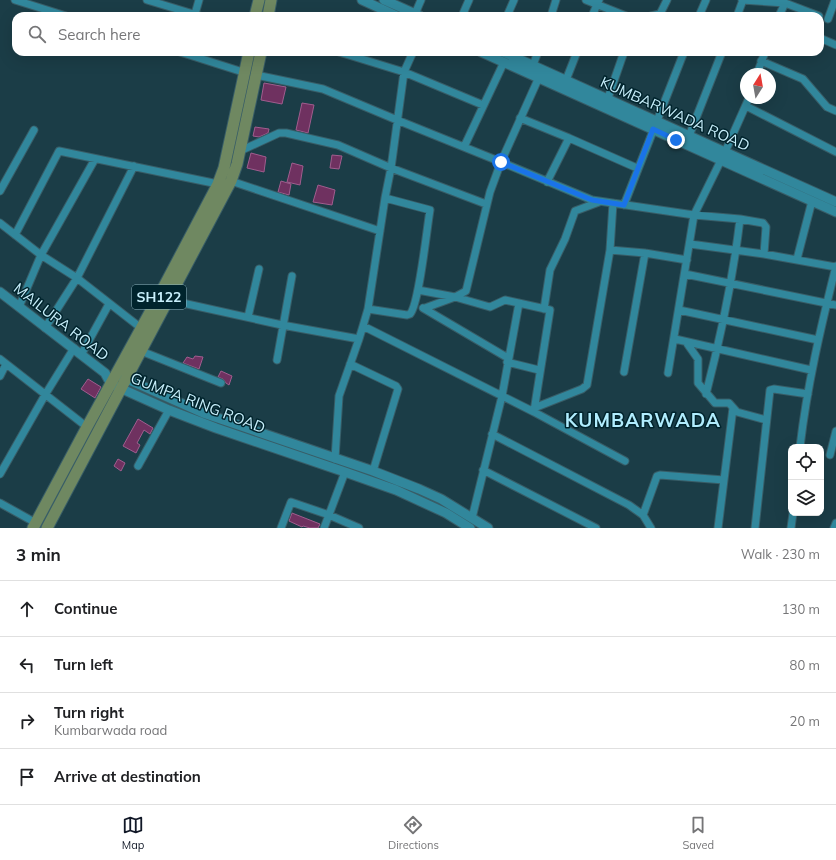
<!DOCTYPE html>
<html lang="en">
<head>
<meta charset="utf-8">
<style>
  :root { --surface:#fff; --page:#f2f2f2; --text:#202124; --muted:#757577; --line:#e0e0e0; --accent:#111827 }
  body { margin:0; font-family:Mulish,sans-serif; background:var(--page); color:var(--text) }
  .controls { position:absolute; right:12px; bottom:12px; display:grid; overflow:hidden; border-radius:8px; box-shadow:0 4px 16px #0002 }
  .controls button { width:36px; height:36px; display:grid; place-items:center; padding:0; border:0; border-bottom:1px solid var(--line); background:var(--surface); color:var(--text); font:20px sans-serif }
  .compass { position:absolute; left:740px; top:68px; width:36px; height:36px; border-radius:50%; background:var(--surface); box-shadow:0 4px 16px #0002; rotate:11deg }
  .stop { position:absolute; width:12px; height:12px; margin:-9px; border:3px solid #1a73e8; border-radius:50%; background:#fff }
  .stop.end { background:#1a73e8; border-color:#fff; box-shadow:0 1px 4px #0008 }
  .list { margin:0; padding:0; list-style:none }
  h2 { display:flex; justify-content:space-between; align-items:center; height:52px; margin:0; padding:0 16px; font-size:17px }
  h2 small { font-size:13px; font-weight:400; color:var(--muted) }
  .list li { display:grid; grid-template-columns:26px 1fr auto; gap:12px; align-items:center; box-sizing:border-box; height:56px; padding:0 16px; border-top:1px solid var(--line) }
  .list b { display:block; font-size:15px; white-space:nowrap }
  .list p { margin:0; font-size:13px; white-space:nowrap; color:var(--muted) }
  .list em { font-size:13px; font-style:normal; color:var(--muted) }
  .icon { flex:none; width:22px; height:22px; fill:none; stroke:currentColor; stroke-width:2; stroke-linecap:round; stroke-linejoin:round }
  .map { position:relative; flex:none; width:836px; height:528px; overflow:hidden }
  .search { position:absolute; background:var(--surface); box-shadow:0 4px 16px #0002; left:12px; right:12px; top:12px; height:44px; display:flex; align-items:center; gap:10px; box-sizing:border-box; padding:0 14px; border-radius:12px; color:var(--muted); font-size:15px }
  .sheet { height:276px; background:var(--surface) }
  nav { display:flex; justify-content:space-around; align-items:center; box-sizing:border-box; height:56px; border-top:1px solid var(--line); background:var(--surface); font-size:11px; color:var(--muted) }
  nav a { display:grid; justify-items:center; gap:2px }
  nav .on { color:var(--accent) }
  .map>svg:first-child { display:block }
</style>
</head>
<body>
<div class="map">
<svg width="836" height="528" viewBox="0 0 836 528">
  <rect width="100%" height="100%" fill="#1b3d47"/>
  <path fill="#6f3160" stroke="#a05d8e" d="M264,83l22,4 -4,17 -21,-4z
    M302,103l12,2 -6,28 -12,-3z
    M255,127l14,2 -1,4 -9,4 -6,-1z
    M251,153l15,4 -2,15 -17,-4z
    M332,155l10,1 -3,13 -9,-1z
    M292,163l11,3 -3,19 -13,-3z
    M281,181l10,3 -2,11 -11,-3z
    M318,185l17,5 -3,15 -19,-3z
    M195,356l8,1 -4,12 -16,-6 4,-6 6,2z
    M221,371l11,5 -3,9 -3,-2 -3,-4 -5,-2z
    M88,379l13,8 -6,11 -14,-9z
    M138,419l15,9 -3,6 -6,-4 -7,13 3,2 -4,8 -13,-7z
    M118,459l7,4 -4,8 -7,-5z
    M292,513l28,11 -2,4h-8l-7,-2 -1,1 -13,-6z"/>
  <g fill="none" stroke-linecap="round" stroke-linejoin="round">
    <defs>
      <path id="minor" d="M15,0l51,16
        M147,0l53,16
        M586,0l40,16
        M742,0l43,3 34,13
        M195,14l4,-14
        M415,14l6,-14
        M462,16l7,-16
        M507,16l7,-16
        M551,16l5,-16
        M592,16l7,-16
        M651,16l9,-2 7,-14
        M699,16l7,-16
        M737,16l6,-16
        M779,16l6,-13
        M828,19l7,-19
        M820,38l16,7
        M180,52l66,21
        M339,52l65,20 9,-20
        M761,61l42,18 24,28 9,4
        M533,65l5,-13
        M757,74l8,-22
        M256,75l67,14 74,31 104,42 91,38 102,15 46,4 23,4 3,4 -2,27
        M566,80l11,-28
        M608,98l16,-46
        M483,105l-79,-33 -13,96 -6,30 -17,111 -5,17 171,86 91,49
        M746,106l90,46
        M520,118l49,20 68,30
        M689,136l33,-84
        M464,147l40,-85
        M240,151l39,-18h7l52,12 53,23 95,36
        M231,181l149,50
        M547,182l22,-44
        M0,191l34,-61
        M624,205l60,-153
        M0,223l41,32 36,23 64,50
        M15,235l44,-84 159,33
        M690,244l74,10 72,13
        M610,250l35,3 42,7
        M797,259l15,-58
        M685,274l151,31
        M418,290l37,7 35,10 15,-7 45,10 -16,101
        M169,300l113,25 77,14 4,-13
        M19,307l22,-52 54,-96
        M423,308l85,50
        M425,308l30,-11 11,-6 24,-99 11,-30 39,-87
        M368,309l39,6 3,-1c9,-9 17,-87 20,-104l-45,-12
        M544,309l6,-39 15,-31 10,-28 24,-9
        M679,310l139,30
        M248,317l11,-48
        M45,328l32,-50 57,-112
        M675,339l136,31
        M686,342l12,17v24l17,20h14l8,9 29,8
        M141,351l80,32
        M81,355l28,-51
        M0,359l87,68
        M277,360l15,-84
        M507,362l32,8
        M350,364l46,22 2,3 -25,82
        M624,372l21,-119
        M668,373l26,-158 31,-63 24,-54
        M0,376l6,-12
        M706,394c15,-58 27,-116 34,-175
        M534,408l48,-19 5,-4 23,-135 3,-47
        M492,434l137,71 14,10 8,13
        M800,447c7,-61 21,-121 36,-181
        M830,455l6,-24
        M335,459l4,-63 20,-57
        M138,466l31,-56
        M483,470l113,58
        M0,474l45,-79 29,-47
        M0,503l36,20
        M643,515l14,-39 3,-1 64,5
        M472,518l30,-122 17,-93
        M281,528l10,-26 38,13 30,13
        M324,528l21,-56
        M718,528l15,-120
        M755,528l15,-138 4,-1 34,5
        M791,528l2,-15
        M834,528l2,-5"/>
      <path id="tertiary" d="M362,0l35,16
        M384,0l36,16
        M481,52l355,160
        M503,52l333,150
        M0,292l105,81 6,11 58,26 47,18 129,44 51,18 50,23 24,15
        M120,376l83,37 170,58 46,18 22,10 47,29"/>
      <path id="primary" d="M255,16l4,-16
        M268,16l3,-16
        M33,528l54,-101 72,-131 59,-112 6,-16 25,-116
        M47,528l184,-347 6,-17 24,-112"/>
    </defs>
    <use href="#minor" stroke="#385d67" stroke-width="9"/>
    <use href="#tertiary" stroke="#385d67" stroke-width="11"/>
    <use href="#primary" stroke="#385d67" stroke-width="13"/>
    <use href="#minor" stroke="#31879c" stroke-width="7"/>
    <use href="#tertiary" stroke="#31879c" stroke-width="9"/>
    <use href="#primary" stroke="#6f8861" stroke-width="11"/>
  </g>
  <g fill="none" stroke-linecap="round" stroke-linejoin="round">
    <path stroke="#1a73e8" stroke-width="5" d="M501,162l91,38 32,5 29,-76 23,11"/>
  </g>
  <g text-anchor="middle" stroke-width="3" stroke-linejoin="round" paint-order="stroke">
    <rect fill="#00242d" stroke="#8cb2bd" stroke-width="1" x="132" y="285" width="54" height="24" rx="3"/>
    <g font-size="14" font-weight="bold" fill="#c8effb">
      <text x="159" y="302">SH122</text>
    </g>
    <g font-size="15" fill="#c8effb" stroke="#00242d">
      <text transform="translate(675 114) rotate(24)" y="5">KUMBARWADA ROAD</text>
      <text transform="translate(61 322) rotate(38)" y="5">MAILURA ROAD</text>
      <text transform="translate(198 403) rotate(21)" y="5">GUMPA RING ROAD</text>
    </g>
    <g font-size="19" font-weight="bold" letter-spacing="1" fill="#b1edfe" stroke="#00242d">
      <text x="643" y="427">KUMBARWADA</text>
    </g>
  </g>
</svg>
<div class="controls">
<button><svg class="icon" aria-label="locate" viewBox="0 0 24 24"><circle cx="12" cy="12" r="6"/><path d="M12 2v4M12 18v4M2 12h4M18 12h4"/></svg></button>
<button><svg class="icon" aria-label="layers" viewBox="0 0 24 24"><path d="M12 4l9 5-9 5-9-5zM3 14l9 5 9-5"/></svg></button>
</div>
<svg class="compass" viewBox="-18 -18 36 36"><path d="M0-13l5 13h-10z" fill="#e53935"/><path d="M0 13l5-13h-10z" fill="#757577"/></svg>
<div class="stop" style="left:501px;top:162px"></div>
<div class="stop end" style="left:676px;top:140px"></div>
<div class="search"><svg class="icon" aria-label="search" viewBox="0 0 24 24"><circle cx="10" cy="10" r="6"/><path d="M15 15l6 6"/></svg>Search here</div>
</div>
<section class="sheet">
<h2>3 min<small>Walk · 230 m</small></h2>
<ul class="list">
<li><svg class="icon" aria-label="ahead" viewBox="0 0 24 24"><path d="M12 20V5M6 11l6-6 6 6"/></svg><div><b>Continue</b></div><em>130 m</em></li>
<li><svg class="icon" aria-label="left" viewBox="0 0 24 24"><path d="M17 20v-9H6M10 6l-5 5 5 5"/></svg><div><b>Turn left</b></div><em>80 m</em></li>
<li><svg class="icon" aria-label="right" viewBox="0 0 24 24"><path d="M7 20v-9h11M14 6l5 5-5 5"/></svg><div><b>Turn right</b><p>Kumbarwada road</p></div><em>20 m</em></li>
<li><svg class="icon" aria-label="arrive" viewBox="0 0 24 24"><path d="M6 21V4h12l-3 4 3 4H6"/></svg><div><b>Arrive at destination</b></div></li>
</ul>
</section>
<nav>
<a class="on"><svg class="icon" aria-label="map" viewBox="0 0 24 24"><path d="M3 6l6-2 6 2 6-2v14l-6 2-6-2-6 2zM9 4v14M15 6v14"/></svg>Map</a>
<a><svg class="icon" aria-label="directions" viewBox="0 0 24 24"><path d="M12 3l9 9-9 9-9-9zM9 14v-3h6M13 9l2 2-2 2"/></svg>Directions</a>
<a><svg class="icon" aria-label="saved" viewBox="0 0 24 24"><path d="M7 4h10v16l-5-4-5 4z"/></svg>Saved</a>
</nav>
</body>
</html>
